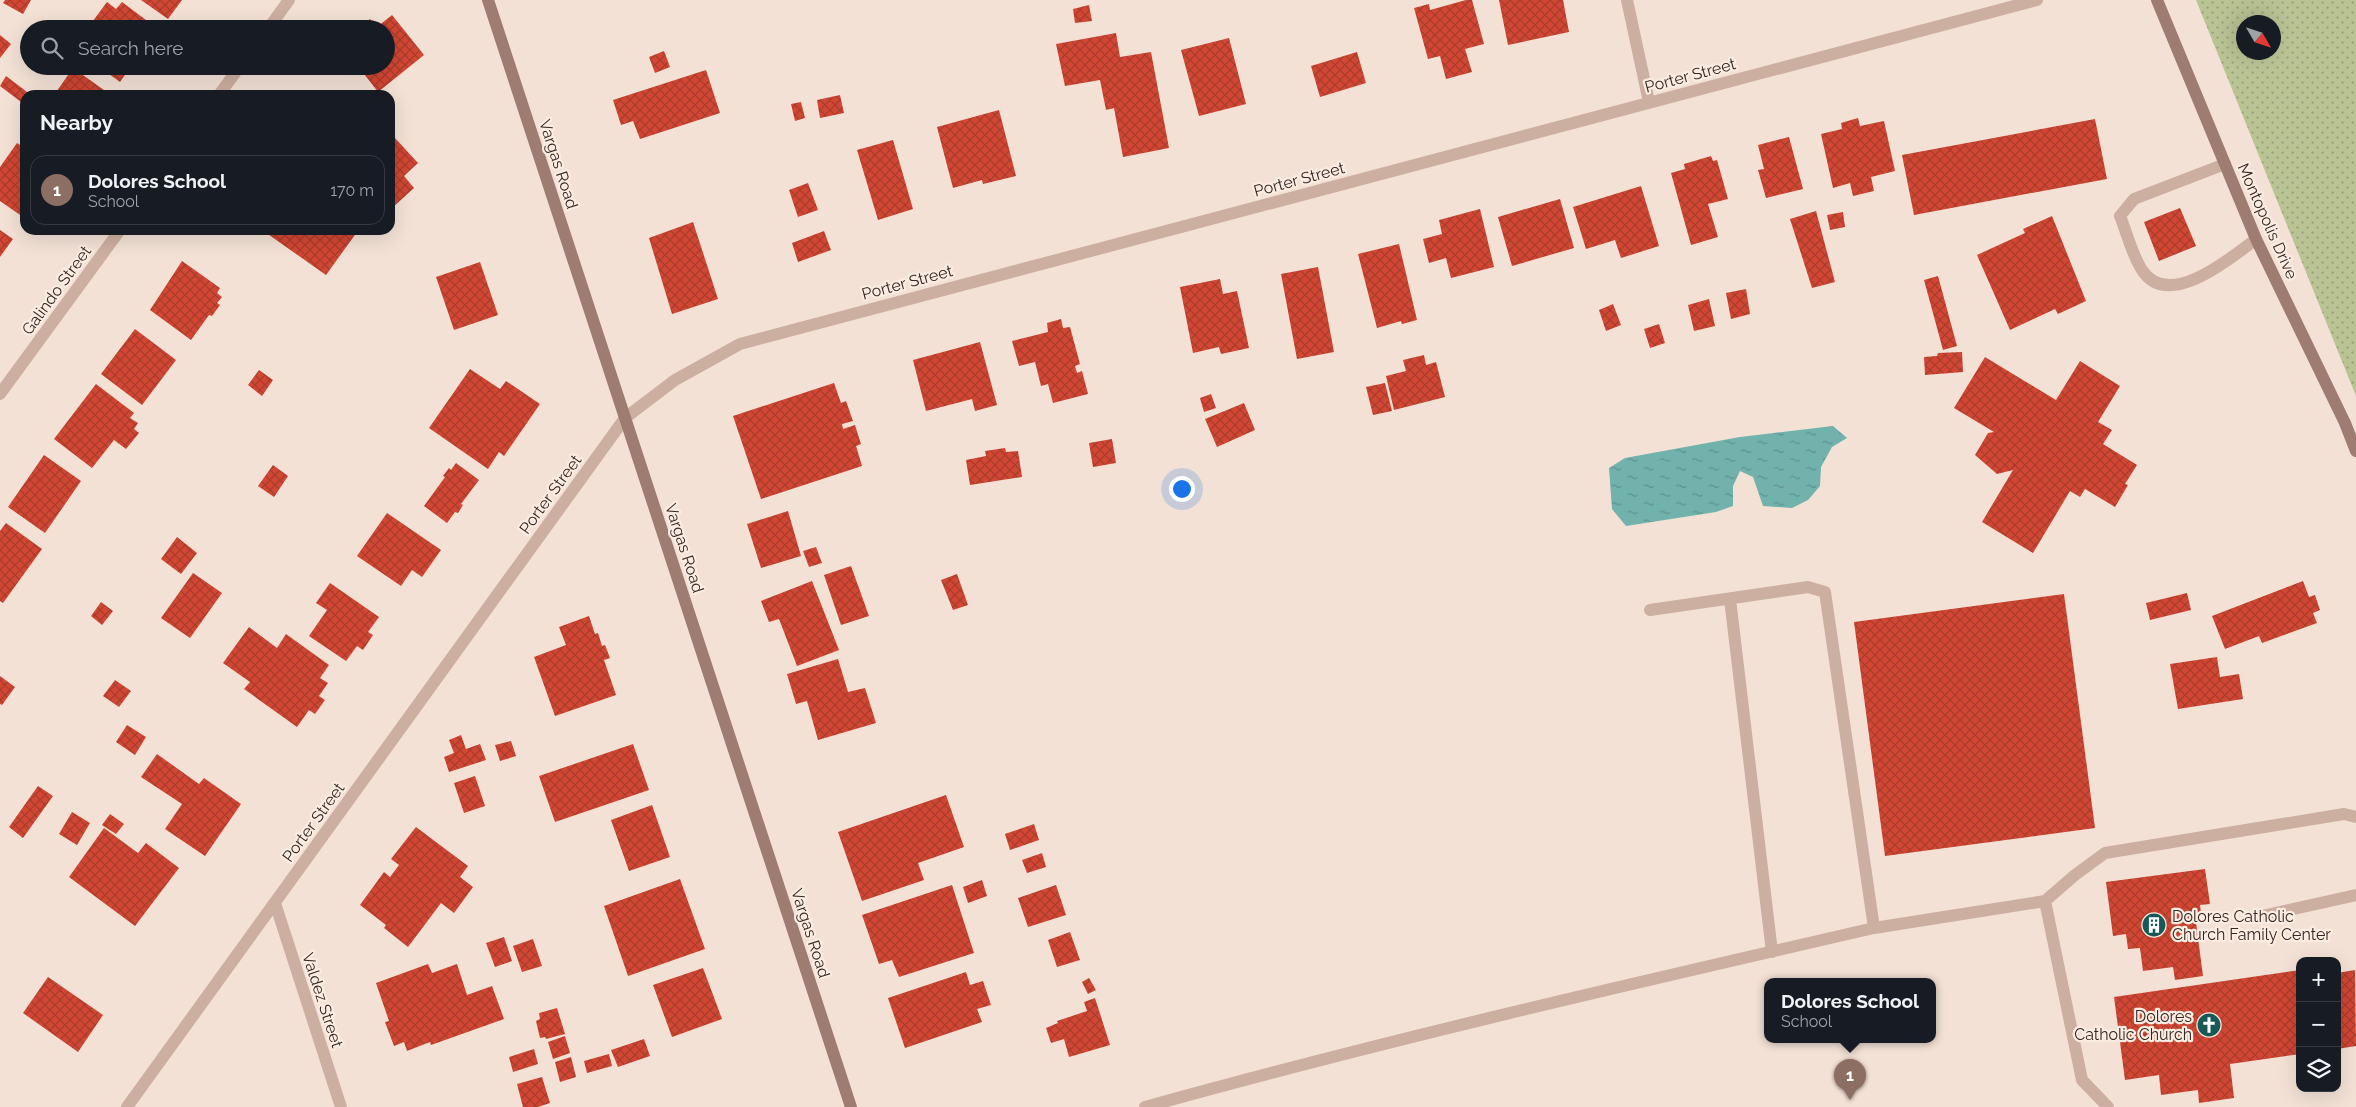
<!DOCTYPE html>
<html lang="en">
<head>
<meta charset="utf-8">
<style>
  :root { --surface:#171b24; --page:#242831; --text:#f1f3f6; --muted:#9ea1a6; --line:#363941; --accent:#8eaeae }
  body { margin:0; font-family:Raleway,sans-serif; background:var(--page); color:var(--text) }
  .controls { position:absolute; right:15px; bottom:15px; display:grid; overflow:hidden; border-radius:10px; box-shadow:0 5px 20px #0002 }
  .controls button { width:45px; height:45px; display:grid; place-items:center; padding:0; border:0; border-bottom:1px solid var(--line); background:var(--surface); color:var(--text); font:25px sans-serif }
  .compass { position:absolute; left:2236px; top:15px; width:45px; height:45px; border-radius:50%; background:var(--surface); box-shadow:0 5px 20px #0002; rotate:129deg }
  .you { position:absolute; left:1181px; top:488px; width:18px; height:18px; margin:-12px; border:4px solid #fff; border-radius:50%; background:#1a73e8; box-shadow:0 0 0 8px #1a73e833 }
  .badge { display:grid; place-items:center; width:32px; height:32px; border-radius:50%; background:var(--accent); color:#fff; font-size:16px; font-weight:700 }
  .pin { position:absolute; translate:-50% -41px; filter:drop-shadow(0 1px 2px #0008) }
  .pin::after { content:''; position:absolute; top:26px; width:18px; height:15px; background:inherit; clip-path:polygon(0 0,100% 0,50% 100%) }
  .popup { position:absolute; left:1764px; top:978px; width:172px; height:65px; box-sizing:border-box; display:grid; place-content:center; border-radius:10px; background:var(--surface); filter:drop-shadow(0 1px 4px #0005); font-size:16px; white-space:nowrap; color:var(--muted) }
  .popup b { font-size:19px; color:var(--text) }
  .popup::after { content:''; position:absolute; left:50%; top:100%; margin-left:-10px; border:10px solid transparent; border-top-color:var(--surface) }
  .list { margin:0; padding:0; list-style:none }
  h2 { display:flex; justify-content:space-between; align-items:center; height:65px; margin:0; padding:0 20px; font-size:21px }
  h2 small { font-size:16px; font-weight:400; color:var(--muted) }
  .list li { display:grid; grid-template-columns:32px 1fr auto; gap:15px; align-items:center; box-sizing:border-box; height:70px; margin:0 10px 10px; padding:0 10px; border:1px solid var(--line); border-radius:15px }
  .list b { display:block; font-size:19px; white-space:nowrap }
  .list p { margin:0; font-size:16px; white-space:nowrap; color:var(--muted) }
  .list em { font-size:16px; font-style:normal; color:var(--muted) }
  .icon { flex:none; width:28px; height:28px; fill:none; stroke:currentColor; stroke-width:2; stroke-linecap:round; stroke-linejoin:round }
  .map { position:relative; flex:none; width:2356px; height:1107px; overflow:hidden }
  .search { position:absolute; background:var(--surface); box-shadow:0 5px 20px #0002; left:20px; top:20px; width:375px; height:55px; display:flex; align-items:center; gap:12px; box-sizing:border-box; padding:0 18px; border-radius:28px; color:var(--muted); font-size:19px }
  .panel { position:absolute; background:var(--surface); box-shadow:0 5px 20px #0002; left:20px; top:90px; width:375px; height:145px; border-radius:15px }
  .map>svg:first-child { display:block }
</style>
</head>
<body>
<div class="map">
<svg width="2356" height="1107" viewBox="0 0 2356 1107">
  <defs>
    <pattern id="park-dots" width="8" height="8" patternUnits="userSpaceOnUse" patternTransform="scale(1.25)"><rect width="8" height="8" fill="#b9c394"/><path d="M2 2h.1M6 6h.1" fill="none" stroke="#979e79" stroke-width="1.8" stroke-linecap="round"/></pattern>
    <pattern id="water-ripples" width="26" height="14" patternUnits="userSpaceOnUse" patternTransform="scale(1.25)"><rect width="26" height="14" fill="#71b2ad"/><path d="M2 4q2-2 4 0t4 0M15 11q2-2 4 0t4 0" fill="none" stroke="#5e918d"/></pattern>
    <pattern id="building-cross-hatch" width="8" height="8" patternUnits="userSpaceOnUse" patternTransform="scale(1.25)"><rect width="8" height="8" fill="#d24733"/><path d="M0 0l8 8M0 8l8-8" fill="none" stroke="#ab3b2b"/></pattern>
  </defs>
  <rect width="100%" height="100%" fill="#f3e1d5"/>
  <path fill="url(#park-dots)" fill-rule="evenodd" d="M2196,0h160v396zM2244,22h30v30h-30z"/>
  <path fill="url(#water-ripples)" d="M1833,426l14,12 -15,9 -11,20 -1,19 -12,14 -16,8 -29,-2 -10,-29 -13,-6 -7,15v20l-17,6 -90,14 -14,-17 -3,-41 16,-10 115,-21z"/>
  <path fill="url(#building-cross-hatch)" d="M5,0h26l-8,14 -20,-11z
    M141,0h41l-14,19z
    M1466,0h6l12,44 -19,5 7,23 -26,7 -6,-23 -12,3 -14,-51 15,-4 1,6z
    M1499,0h64l6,32 -61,13z
    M107,2l9,7 6,-7 36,27h-71z
    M1089,5l3,16 -17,2 -2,-14z
    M392,15l32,40 -46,37 -20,-26h28v-37h-28l12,-10 7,8z
    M1116,33l4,24 31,-5 18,96 -46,9 -9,-49 -8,2 -6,-30 -35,6 -9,-42z
    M0,35l11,9 -11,14z
    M1229,38l17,66 -47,12 -18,-66z
    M664,51l6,16 -15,6 -6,-16z
    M1357,52l9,31 -46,14 -9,-31z
    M98,66h33l-11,16z
    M73,68l38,27h-57z
    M706,70l14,43 -80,26 -7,-18 -12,4 -8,-25z
    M6,76l25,19h-6v10l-25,-19z
    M840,95l4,18 -24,5 -3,-18z
    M801,102l4,16 -10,3 -4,-17z
    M999,110l17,66 -33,8 -1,-4 -29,8 -16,-61z
    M1858,118l2,8 24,-5 11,50 -24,6 3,14 -21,5 -3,-13 -17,5 -12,-54 21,-5 -1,-6z
    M2095,119l12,60 -193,36 -12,-60z
    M1789,137l14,52 -37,9 -8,-28 6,-1 -6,-24z
    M395,138l23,25 -14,13 10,12 -22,20 -2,-2v-64z
    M893,140l20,69 -35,11 -21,-70z
    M17,143l8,5 -2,69 -23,-16v-34z
    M1711,156l2,5 4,-1 11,39 -20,5 10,33 -27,8 -20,-72 14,-4 -1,-5z
    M808,183l10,27 -20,7 -9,-27z
    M1641,186l18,60 -38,12 -6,-18 -29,9 -13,-42z
    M1560,199l14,49 -62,18 -14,-49z
    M2180,208l16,38 -37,15 -15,-39z
    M1480,209l14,58 -43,11 -5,-20 -17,5 -6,-24 19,-5 -3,-14z
    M1816,211l19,71 -23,6 -22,-69z
    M1843,212l2,15 -15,3 -3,-15z
    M2052,216l34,85 -28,13 -3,-5 -45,21 -33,-75 48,-22 -2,-4z
    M693,222l25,77 -46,15 -23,-76z
    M0,230l13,9 -13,18z
    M262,230h92l3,2 -31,43z
    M824,231l7,19 -33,12 -6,-19z
    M1399,244l18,76 -15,4 -1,-3 -24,7 -19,-74z
    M182,261l38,27 -3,5 5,4 -5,6 3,2 -8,11 -3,-1 -18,25 -41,-30z
    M480,262l18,53 -44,15 -18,-53z
    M1318,267l16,85 -37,7 -16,-85z
    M1938,276l19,70 -14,4 -19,-70z
    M1220,279l3,15 14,-3 12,57 -28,6 -2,-7 -26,6 -13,-66z
    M1746,289l4,25 -19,5 -5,-26z
    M1709,299l6,27 -21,5 -6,-26z
    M1613,304l8,21 -15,6 -7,-21z
    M1061,319l2,9 7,-1 10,37 -5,2 2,7 5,-2 6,23 -35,9 -5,-19 -7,2 -6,-24 -16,4 -7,-25 36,-9 -1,-9z
    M1659,324l6,19 -15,5 -6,-19z
    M135,329l41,31 -34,45 -41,-31z
    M980,342l17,63 -22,6 -3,-12 -46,12 -13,-51z
    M1962,352l1,20 -38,3 -1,-18 13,-1 1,-3z
    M1424,355l2,10 10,-3 9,35 -51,13 -8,-34 20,-5 -3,-11z
    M1985,357l71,43 24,-39 40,25 -22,36 14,8 -9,14 34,21 -12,19 3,1 -13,22 -30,-18 -5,8 -10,-6 -37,62 -51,-31 31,-52 -16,4 -22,-19 13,-22 6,-1 -40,-24z
    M470,369l30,20 6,-8 34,23 -36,52 -5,-4 -11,17 -59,-41z
    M259,370l14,10 -11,16 -14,-11z
    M834,383l7,20 5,-2 7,20 -11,3 1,5 12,-4 6,19 -5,2 6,20 -101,33 -28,-83z
    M1385,383l7,28 -19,4 -7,-28z
    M96,384l38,29 -4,5 8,5 -4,6 5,4 -13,16 -12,-9 -22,28 -38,-29z
    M1211,394l5,14 -12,4 -4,-14z
    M1244,403l11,27 -38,17 -12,-28z
    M1112,439l4,24 -23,4 -4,-24z
    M1005,448l1,4 12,-1 4,26 -52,8 -4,-25 20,-4 -1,-5z
    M44,455l37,26 -36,52 -37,-26z
    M456,463l23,17 -18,24 2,1 -5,8 -3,-1 -8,11 -23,-17 21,-29 -2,-1 6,-8 2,2z
    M273,465l15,11 -14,21 -16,-11z
    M788,511l13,45 -40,12 -14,-44z
    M387,513l54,37 -19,27 -10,-7 -11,16 -44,-30z
    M6,523l36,26 -39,54 -3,-2v-70z
    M177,537l20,16 -16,21 -20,-15z
    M816,547l6,16 -13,4 -6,-16z
    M851,566l18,50 -28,9 -17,-50z
    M193,573l29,20 -32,45 -29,-20z
    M957,574l11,31 -15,5 -12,-30z
    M812,581l27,69 -42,16 -18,-47 -10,3 -8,-21z
    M2303,581l6,16 6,-2 5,15 -7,3 4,10 -55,20 -3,-7 -34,13 -13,-33z
    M330,583l49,34 -11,15 5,3 -10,15 -6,-4 -11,15 -37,-25 18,-26 -11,-7z
    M2187,593l4,17 -41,10 -4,-17z
    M2064,594l31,234 -210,28 -31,-234z
    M101,602l12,9 -11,14 -11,-9z
    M589,616l6,18 3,-1 4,13 3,-1 5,13 -6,2 12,35 -61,21 -21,-59 32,-12 -7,-18z
    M249,627l28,21 9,-14 43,31 -9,13 8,5 -9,13 6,4 -10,14 -6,-4 -12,17 -53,-38 6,-7 -27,-19z
    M2217,657l3,20 19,-3 4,25 -65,10 -8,-45z
    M838,659l10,33 17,-4 11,35 -58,17 -11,-39 -11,3 -9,-30z
    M0,676l15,11 -13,18 -2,-1z
    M115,680l16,11 -12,16 -16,-11z
    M127,725l19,12 -11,18 -19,-13z
    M461,735l5,14 14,-5 6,16 -37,12 -5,-15 10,-4 -5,-13z
    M511,741l5,15 -16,5 -5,-16z
    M633,744l16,46 -94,32 -16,-46z
    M157,754l42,30 5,-6 37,26 -36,52 -40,-27 17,-25 -41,-27z
    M475,776l10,30 -21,7 -10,-30z
    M38,786l15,10 -30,42 -14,-11z
    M946,795l18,52 -46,16 6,17 -62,21 -24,-69z
    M652,805l18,52 -41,14 -18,-51z
    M72,812l18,11 -13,22 -18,-11z
    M110,814l14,10 -8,10 -14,-9z
    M1034,824l5,16 -29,10 -5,-16z
    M416,827l52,39 -8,11 13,10 -19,26 -13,-10 -33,44 -24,-19 2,-3 -26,-20 24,-33 6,5 9,-12 -8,-6z
    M104,828l34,25 8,-10 33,25 -44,58 -66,-49z
    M1042,853l4,14 -19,6 -5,-13z
    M2205,869l5,35 -10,1 1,9 -6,1 8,61 -28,4 -2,-13 -30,4 -3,-23 -12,1 -2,-15 -13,2 -7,-54z
    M680,879l25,70 -77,27 -24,-70z
    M982,880l5,16 -19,7 -5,-16z
    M952,885l22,68 -75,24 -7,-17 -13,4 -17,-49z
    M1056,885l10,30 -38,12 -10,-29z
    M1070,932l10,28 -23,7 -9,-27z
    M504,937l8,24 -17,6 -9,-24z
    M533,939l9,27 -20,6 -9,-26z
    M428,964l4,9 25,-9 10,31 25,-9 12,33 -73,26 -1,-3 -23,9 -3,-9 -10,4 -9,-24 4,-1 -13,-38z
    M703,968l19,51 -50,18 -19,-52z
    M2300,970v84l-70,10 4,34 -35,5 -1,-13 -37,5 -2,-20 -34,5 -11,-83z
    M2355,970l1,76 -19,3v-76z
    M966,972l4,13 13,-4 8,24 -14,4 5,13 -77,26 -17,-50z
    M48,977l55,38 -25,37 -55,-39z
    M1089,978l7,12 -8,4 -6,-12z
    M1095,998l15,47 -41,12 -5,-18 -13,4 -5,-15 12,-5 -1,-2 30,-10 -3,-9z
    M557,1008l8,26 -19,5 -1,-2 -5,1 -4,-17 4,-2 -1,-6z
    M565,1036l5,17 -17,6 -5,-17z
    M644,1039l6,17 -32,11 -7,-17z
    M534,1049l4,15 -25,8 -4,-15z
    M609,1054l3,12 -25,7 -3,-12z
    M571,1057l5,20 -16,5 -5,-20z
    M542,1077l8,26 -12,4h-15l-6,-23z"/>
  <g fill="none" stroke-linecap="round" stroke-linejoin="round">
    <path stroke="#ccafa0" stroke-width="12" d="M1627,0l22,102
      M2225,164l-91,35 -14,17c7,17 12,39 22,54 26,41 89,-12 114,-31
      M1730,599l42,353
      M2045,901l37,179 26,27
      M2258,917l98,-22
      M1874,928l171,-27 30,-26 30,-22 239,-39 12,3
      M1145,1107c241,-67 485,-123 729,-179l-49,-336 -17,-5 -158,23"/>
    <path stroke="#ccafa0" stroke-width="12" d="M268,29l21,-29
      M219,95l21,-29
      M0,394l120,-164
      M275,903l66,204
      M127,1107l498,-689 50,-38 65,-36 1297,-344"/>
    <path stroke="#9f7c71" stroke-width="12" d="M488,0l363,1107
      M2157,0l99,239 89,184 11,28"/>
  </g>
  <defs>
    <symbol id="building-disc" viewBox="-11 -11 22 22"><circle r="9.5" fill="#165956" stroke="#fbece1"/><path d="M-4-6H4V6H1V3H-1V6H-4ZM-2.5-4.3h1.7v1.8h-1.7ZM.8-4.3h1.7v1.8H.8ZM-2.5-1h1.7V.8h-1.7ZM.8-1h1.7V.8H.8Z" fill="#fff"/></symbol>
    <symbol id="church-disc" viewBox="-11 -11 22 22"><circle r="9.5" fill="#165956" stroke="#fbece1"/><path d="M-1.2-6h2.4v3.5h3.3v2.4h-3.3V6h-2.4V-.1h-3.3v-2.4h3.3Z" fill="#fff"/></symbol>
  </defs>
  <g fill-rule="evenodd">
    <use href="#building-disc" x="2140" y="911" width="28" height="28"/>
    <use href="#church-disc" x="2195" y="1011" width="28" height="28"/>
  </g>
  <g text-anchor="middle" stroke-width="4.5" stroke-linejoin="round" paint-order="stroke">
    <g font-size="16" fill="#352724" stroke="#fbece1">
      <text transform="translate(1690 75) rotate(-15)" y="6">Porter Street</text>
      <text transform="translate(559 164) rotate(72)" y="6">Vargas Road</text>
      <text transform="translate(1299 179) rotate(-15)" y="6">Porter Street</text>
      <text transform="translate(2268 221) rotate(66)" y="6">Montopolis Drive</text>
      <text transform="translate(907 282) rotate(-15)" y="6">Porter Street</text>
      <text transform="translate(56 290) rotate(-54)" y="6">Galindo Street</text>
      <text transform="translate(550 494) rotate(-54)" y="6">Porter Street</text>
      <text transform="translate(685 548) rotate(72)" y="6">Vargas Road</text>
      <text transform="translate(313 822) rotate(-54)" y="6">Porter Street</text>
      <text transform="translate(811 933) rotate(72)" y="6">Vargas Road</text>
      <text transform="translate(323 1000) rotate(72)" y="6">Valdez Street</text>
    </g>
    <g font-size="16" fill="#352724" stroke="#fbece1" text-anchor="start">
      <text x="2172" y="922">Dolores Catholic<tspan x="2172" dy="18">Church Family Center</tspan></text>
      <text x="2192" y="1022" text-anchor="end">Dolores<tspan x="2192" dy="18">Catholic Church</tspan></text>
    </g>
  </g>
</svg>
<div class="controls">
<button>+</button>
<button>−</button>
<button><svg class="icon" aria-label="layers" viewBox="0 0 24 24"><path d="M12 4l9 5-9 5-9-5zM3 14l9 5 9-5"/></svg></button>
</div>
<svg class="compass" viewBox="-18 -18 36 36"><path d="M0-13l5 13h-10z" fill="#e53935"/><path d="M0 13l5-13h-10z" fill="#9ea1a6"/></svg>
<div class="you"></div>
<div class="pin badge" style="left:1850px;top:1100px;background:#8d6e63">1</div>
<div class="popup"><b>Dolores School</b>School</div>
<div class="search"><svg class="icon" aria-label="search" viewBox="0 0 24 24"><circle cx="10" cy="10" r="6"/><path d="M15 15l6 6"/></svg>Search here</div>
<section class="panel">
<h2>Nearby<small></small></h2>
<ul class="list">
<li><span class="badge" style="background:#8d6e63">1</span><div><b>Dolores School</b><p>School</p></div><em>170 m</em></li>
</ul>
</section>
</div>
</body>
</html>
